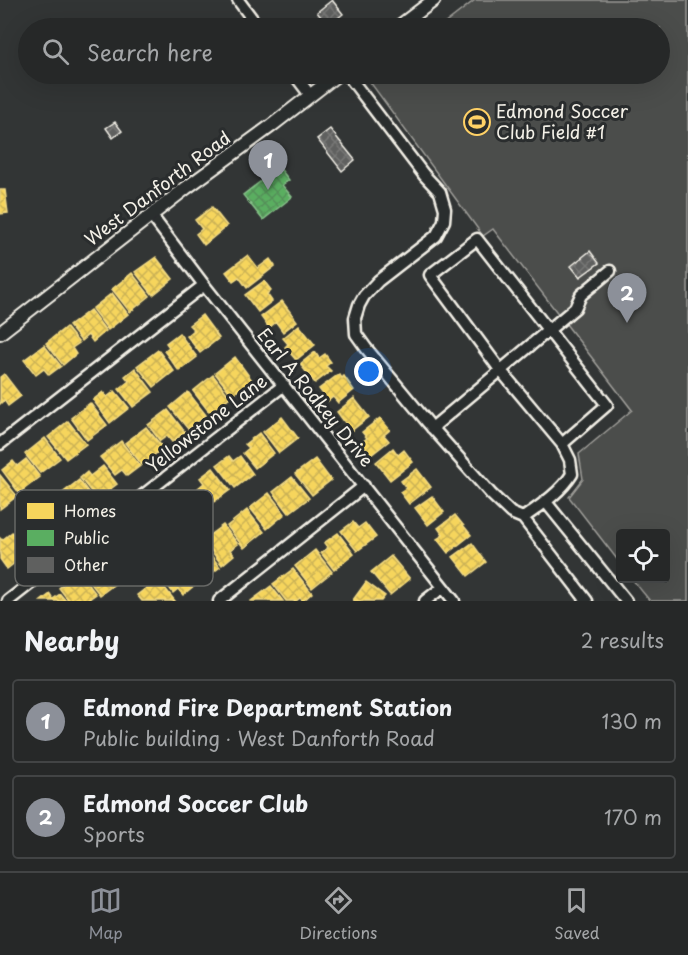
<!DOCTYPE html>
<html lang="en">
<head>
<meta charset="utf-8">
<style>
  :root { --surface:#262828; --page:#2e3030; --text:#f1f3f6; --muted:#a4a6a8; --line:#424445; --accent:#8c9099 }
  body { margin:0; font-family:"Playpen Sans",sans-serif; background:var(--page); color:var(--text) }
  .controls { position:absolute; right:18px; bottom:18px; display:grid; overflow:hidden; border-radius:6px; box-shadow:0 6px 24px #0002 }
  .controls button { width:54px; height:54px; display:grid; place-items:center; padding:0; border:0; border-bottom:2px solid var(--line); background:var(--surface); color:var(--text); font:30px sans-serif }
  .you { position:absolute; left:369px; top:372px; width:21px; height:21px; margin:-15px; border:4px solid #fff; border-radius:50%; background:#1a73e8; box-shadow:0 0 0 9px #1a73e833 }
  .badge { display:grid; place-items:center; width:39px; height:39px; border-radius:50%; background:var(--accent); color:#fff; font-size:20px; font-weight:700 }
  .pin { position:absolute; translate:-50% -50px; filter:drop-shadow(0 2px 3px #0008) }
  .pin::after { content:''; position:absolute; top:32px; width:21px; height:18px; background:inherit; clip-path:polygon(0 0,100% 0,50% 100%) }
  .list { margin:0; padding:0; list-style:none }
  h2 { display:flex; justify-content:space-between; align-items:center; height:78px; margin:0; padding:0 24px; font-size:26px }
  h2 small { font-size:20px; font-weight:400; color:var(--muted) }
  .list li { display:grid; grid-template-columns:39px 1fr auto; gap:18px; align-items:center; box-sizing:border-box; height:84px; margin:0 12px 12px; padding:0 12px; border:2px solid var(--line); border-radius:6px }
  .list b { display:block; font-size:22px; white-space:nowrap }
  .list p { margin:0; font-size:20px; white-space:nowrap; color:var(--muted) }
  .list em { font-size:20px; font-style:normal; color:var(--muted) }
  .icon { flex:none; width:33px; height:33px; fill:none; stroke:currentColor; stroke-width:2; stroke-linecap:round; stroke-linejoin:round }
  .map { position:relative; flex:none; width:688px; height:601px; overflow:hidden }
  .search { position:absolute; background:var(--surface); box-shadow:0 6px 24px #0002; left:18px; right:18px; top:18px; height:66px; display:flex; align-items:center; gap:15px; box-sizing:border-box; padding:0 21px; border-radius:33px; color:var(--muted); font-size:22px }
  .sheet { height:270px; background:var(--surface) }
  nav { display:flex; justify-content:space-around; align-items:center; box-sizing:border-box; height:84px; border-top:2px solid var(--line); background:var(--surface); font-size:16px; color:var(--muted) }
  nav a { display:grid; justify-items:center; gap:3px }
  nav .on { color:var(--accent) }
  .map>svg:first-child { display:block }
</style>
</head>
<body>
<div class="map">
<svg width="688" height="601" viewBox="0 0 688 601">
  <defs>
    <pattern id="homes-cross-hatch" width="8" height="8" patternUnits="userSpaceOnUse" patternTransform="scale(1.5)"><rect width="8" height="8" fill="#f6d55c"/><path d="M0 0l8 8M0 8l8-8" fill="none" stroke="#cbb256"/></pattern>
    <pattern id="public-cross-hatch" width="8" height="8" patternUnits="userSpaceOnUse" patternTransform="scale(1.5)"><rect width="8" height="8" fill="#5aae61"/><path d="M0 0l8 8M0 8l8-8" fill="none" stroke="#558f59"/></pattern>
    <pattern id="building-cross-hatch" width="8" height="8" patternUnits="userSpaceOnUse" patternTransform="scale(1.5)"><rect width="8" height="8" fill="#5f605f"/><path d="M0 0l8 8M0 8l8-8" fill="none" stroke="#777776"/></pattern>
  </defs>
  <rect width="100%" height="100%" fill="#323535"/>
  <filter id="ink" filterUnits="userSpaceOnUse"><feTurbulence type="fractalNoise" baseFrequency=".0167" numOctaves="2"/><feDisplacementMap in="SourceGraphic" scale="12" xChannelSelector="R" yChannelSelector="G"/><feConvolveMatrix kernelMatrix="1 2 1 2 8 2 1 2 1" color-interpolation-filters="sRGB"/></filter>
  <g filter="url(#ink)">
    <path fill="#4b4d4c" stroke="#a09f9a" stroke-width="1.5" d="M475,0h213v601h-38l-18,-22 34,-1v-44h-46v29l-51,-66 14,-18 -4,-25 53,-44 -139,-181 -10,7 -113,-154 11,-8h279v-46h-221z"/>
    <path fill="url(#homes-cross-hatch)" stroke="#f5dd86" stroke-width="1.5" d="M0,190h5l3,23 -8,1z
      M212,207l15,19 -23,19 -8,-11 6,-5 -7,-9z
      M248,255l10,13 12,-9 5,7 -28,22 -8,-11 -6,4 -7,-9z
      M156,257l17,22 -20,16 -18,-23z
      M132,273l18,23 -20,16 -18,-23z
      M264,281l7,9 -4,4 5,7 -14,11 -13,-17z
      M112,293l16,21 -20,16 -16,-21z
      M282,301l15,20 -14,11 -7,-10 -7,6 -8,-11z
      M90,310l16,21 -13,11 -5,-7 -7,6 -12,-15z
      M202,315l17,23 -19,15 -13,-17 7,-6 -5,-5z
      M299,325l16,20 -19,15 -11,-13 3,-3 -5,-6z
      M66,327l13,16 -7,5 4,6 -13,11 -17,-22z
      M179,333l18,24 -18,14 -15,-20 5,-4 -3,-4z
      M44,345l17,21 -12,9 -5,-6 -8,6 -12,-15z
      M158,350l16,21 -20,16 -17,-21z
      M315,352l4,6 6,-4 6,8 -5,4 5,5 -16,12 -15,-19z
      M235,357l17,23 -20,15 -17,-22z
      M135,368l18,24 -20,15 -14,-18 10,-8 -4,-5z
      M4,374l17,22 -13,10 -4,-6 -4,4v-27z
      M339,374l3,4 2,-2 10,14 -16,13 -5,-6 -5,4 -9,-12z
      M213,375l17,22 -20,16 -17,-22z
      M115,391l14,17 -19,15 -17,-23 10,-8 4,5z
      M188,392l18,23 -18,14 -18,-22z
      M354,398l15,19 -18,14 -14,-19z
      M90,403l17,22 -20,15 -16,-22z
      M168,410l17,22 -13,10 -5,-6 -7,5 -12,-16z
      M282,417l16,21 -19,15 -16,-21z
      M380,418l10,12 -6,5 5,6 -18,14 -10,-12 6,-5 -5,-6z
      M68,421l18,23 -20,15 -18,-22z
      M146,427l17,21 -21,17 -17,-22z
      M259,433l15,20 -19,15 -12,-15 6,-5 -4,-4z
      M45,438l15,20 -20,15 -15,-19z
      M121,441l19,25 -13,10 -5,-6 -7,5 -15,-18z
      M393,448l5,7 6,-5 9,12 -23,18 -14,-18z
      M229,456l4,5 7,-5 13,18 -18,14 -18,-23z
      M26,459l14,18 -21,16 -17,-23 11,-9 4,5z
      M315,459l16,21 -19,15 -17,-21z
      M103,466l14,18 -20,15 -17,-21 7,-6 3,4z
      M213,468l17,22 -19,14 -13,-16 6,-5 -4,-5z
      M417,469l14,18 -22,17 -9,-12 6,-4 -5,-7z
      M0,475l17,21 -17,13z
      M292,477l17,21 -20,15 -16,-21z
      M79,480l16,21 -12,9 -4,-5 -7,6 -12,-16z
      M269,493l16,21 -18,15 -17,-21z
      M432,496l12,16 -16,13 -13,-17z
      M247,510l17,22 -20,16 -17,-22z
      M455,515l16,20 -23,18 -11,-14 6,-4 -5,-7z
      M353,522l5,6 7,-5 11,14 -19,14 -16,-20z
      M223,525l15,19 -8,6 4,5 -12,10 -19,-25z
      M12,532l15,21 -20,16 -7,-10v-21l2,2z
      M338,533l16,21 -20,16 -13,-17 7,-5 -4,-5z
      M200,541l20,26 -14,11 -5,-6 -7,5 -15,-19z
      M472,543l14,19 -18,14 -15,-19z
      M315,550l17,22 -20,16 -17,-22z
      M102,555l19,24 -21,16 -19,-24z
      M391,556l19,23 -20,16 -19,-23z
      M180,566l15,19 -12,10 -5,-6 -5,4 -10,-14z
      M293,569l19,24 -9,8 -3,-3 -4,3h-10l-13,-17z
      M79,572l17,22 -10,7h-17l-10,-13z
      M158,579l17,22h-33l-5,-6z
      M366,582l19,14 -4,5h-26l-2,-1z
      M271,586l12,15h-32z
      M50,594l3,5 7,-5 6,7h-25z"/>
    <path fill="url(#public-cross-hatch)" stroke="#88c28a" stroke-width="1.5" d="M279,167l10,13 -7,5 10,12 -29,23 -20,-25z"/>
    <path fill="url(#building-cross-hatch)" stroke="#f4f1e8" stroke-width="1.5" d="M332,0l11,14 -15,12 -11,-14z
      M115,122l7,9 -9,7 -7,-10z
      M330,129l25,31 -13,11 -25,-32z
      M590,251l9,12 -19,14 -9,-11z"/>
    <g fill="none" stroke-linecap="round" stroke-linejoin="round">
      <defs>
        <path id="minor" d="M238,0l21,28
          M294,74l16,21
          M347,74l77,101 16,17 5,17 -1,12 -8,15 -58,45 -14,15 -5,9 -4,13 1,16 10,14 62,75 63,71 20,19 12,5 64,83
          M151,215l53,70 250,316
          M477,239l130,166 -45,39 -61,-73 -71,-96z
          M432,428l143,-120 6,-13 29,-24
          M0,444l204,-159
          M545,501l81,100
          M523,518c17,-12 38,-26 49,-44l-2,-14 -8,-16
          M8,601l276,-216
          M219,601l145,-115
          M425,601l18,-14"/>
        <path id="major" d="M397,28l37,-28
          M0,333l186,-145 85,-62 67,-52"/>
      </defs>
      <use href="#minor" stroke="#f4f1e8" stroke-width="15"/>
      <use href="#major" stroke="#f4f1e8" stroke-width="16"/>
      <use href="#minor" stroke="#2a2d2e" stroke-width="10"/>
      <use href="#major" stroke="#2a2d2e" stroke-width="12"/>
    </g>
  </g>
  <defs>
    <symbol id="stadium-ring" viewBox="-11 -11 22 22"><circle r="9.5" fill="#2a2d2e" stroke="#ffd166" stroke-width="1.5"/><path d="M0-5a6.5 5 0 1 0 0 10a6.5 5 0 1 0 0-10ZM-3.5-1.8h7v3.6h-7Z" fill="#ffd166"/></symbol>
  </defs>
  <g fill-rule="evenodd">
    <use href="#stadium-ring" x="462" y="107" width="30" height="30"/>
  </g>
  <g text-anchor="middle" stroke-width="6" stroke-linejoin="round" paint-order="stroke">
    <g font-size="18" fill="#f4f1e8" stroke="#2a2d2e" text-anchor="start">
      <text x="496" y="118">Edmond Soccer<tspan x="496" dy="21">Club Field #1</tspan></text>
    </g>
    <g font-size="18" fill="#f4f1e8" stroke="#2a2d2e">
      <text transform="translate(158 189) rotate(-37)" y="6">West Danforth Road</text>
      <text transform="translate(315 398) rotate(51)" y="6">Earl A Rodkey Drive</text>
      <text transform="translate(207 424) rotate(-38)" y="6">Yellowstone Lane</text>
    </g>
  </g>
  <rect x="15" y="490" width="198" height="96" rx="9" fill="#2a2d2e" stroke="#676866" stroke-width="1.5"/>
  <rect x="27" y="503" width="27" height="16" fill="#f6d55c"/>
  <rect x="27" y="530" width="27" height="16" fill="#5aae61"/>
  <rect x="27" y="557" width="27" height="16" fill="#5f605f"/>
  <g font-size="16" fill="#f4f1e8">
    <text x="64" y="517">Homes</text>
    <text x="64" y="544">Public</text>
    <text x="64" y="571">Other</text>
  </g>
</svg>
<div class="controls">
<button><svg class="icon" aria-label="locate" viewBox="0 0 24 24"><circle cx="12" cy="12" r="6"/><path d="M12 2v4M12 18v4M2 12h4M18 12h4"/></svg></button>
</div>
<div class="you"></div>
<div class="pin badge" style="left:268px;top:190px">1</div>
<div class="pin badge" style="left:627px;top:323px">2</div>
<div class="search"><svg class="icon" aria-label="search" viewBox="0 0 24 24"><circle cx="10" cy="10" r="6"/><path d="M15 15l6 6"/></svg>Search here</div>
</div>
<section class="sheet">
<h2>Nearby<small>2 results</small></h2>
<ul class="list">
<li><span class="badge">1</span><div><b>Edmond Fire Department Station</b><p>Public building · West Danforth Road</p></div><em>130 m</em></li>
<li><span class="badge">2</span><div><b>Edmond Soccer Club</b><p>Sports</p></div><em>170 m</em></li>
</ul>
</section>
<nav>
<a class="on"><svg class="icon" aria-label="map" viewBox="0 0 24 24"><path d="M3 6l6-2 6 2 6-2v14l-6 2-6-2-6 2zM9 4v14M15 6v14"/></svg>Map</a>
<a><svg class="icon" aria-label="directions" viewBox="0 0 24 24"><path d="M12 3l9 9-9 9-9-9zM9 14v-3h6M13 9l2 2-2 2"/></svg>Directions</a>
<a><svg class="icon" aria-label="saved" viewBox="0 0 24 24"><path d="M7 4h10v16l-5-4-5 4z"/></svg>Saved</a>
</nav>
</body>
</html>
